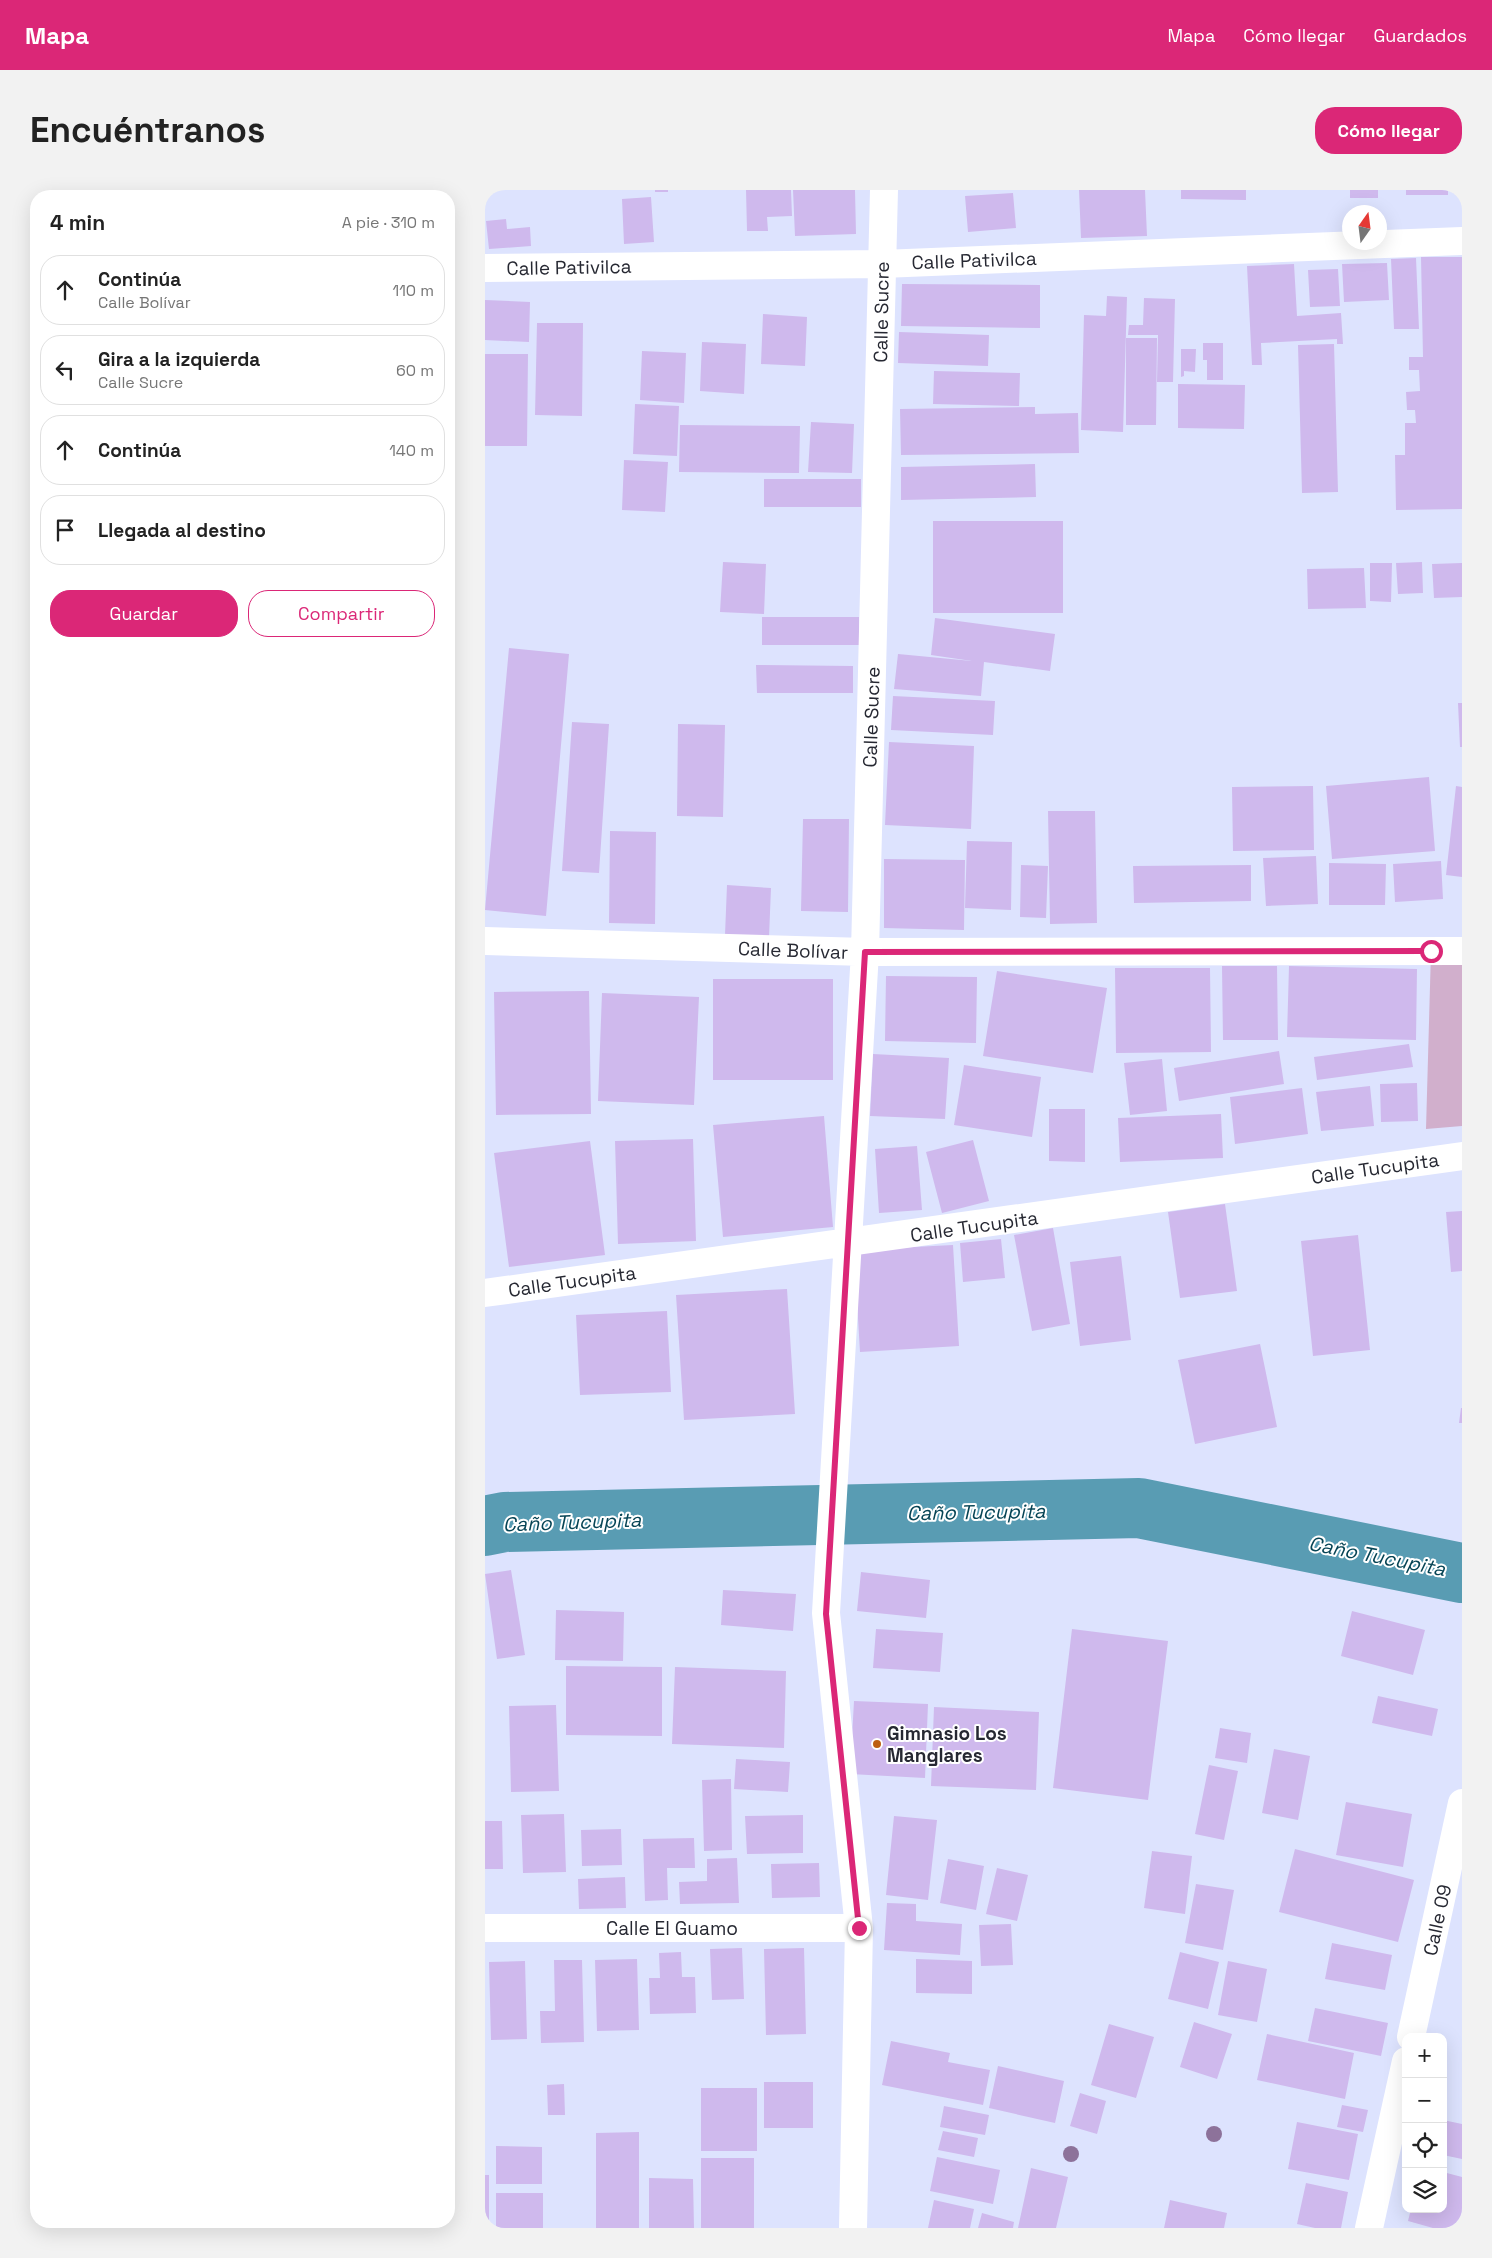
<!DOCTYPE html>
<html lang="es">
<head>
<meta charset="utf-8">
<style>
  :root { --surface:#fff; --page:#f2f2f2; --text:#222; --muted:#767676; --line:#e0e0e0; --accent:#db2777 }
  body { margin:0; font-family:"Space Grotesk",sans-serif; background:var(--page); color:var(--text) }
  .controls { position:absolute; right:15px; bottom:15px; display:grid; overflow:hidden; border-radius:10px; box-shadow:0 5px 20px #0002 }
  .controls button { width:45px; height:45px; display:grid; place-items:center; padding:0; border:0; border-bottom:1px solid var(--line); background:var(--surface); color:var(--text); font:25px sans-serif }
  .compass { position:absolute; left:857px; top:15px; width:45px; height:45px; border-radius:50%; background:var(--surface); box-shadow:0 5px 20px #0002; rotate:14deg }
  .stop { position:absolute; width:15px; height:15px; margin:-11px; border:4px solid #db2777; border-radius:50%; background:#fff }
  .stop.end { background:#db2777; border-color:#fff; box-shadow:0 1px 5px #0008 }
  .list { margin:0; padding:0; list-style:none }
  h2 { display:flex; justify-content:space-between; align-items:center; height:65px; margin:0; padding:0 20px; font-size:21px }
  h2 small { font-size:16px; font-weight:400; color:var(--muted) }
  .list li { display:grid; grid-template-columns:32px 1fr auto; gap:15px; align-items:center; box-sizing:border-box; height:70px; margin:0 10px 10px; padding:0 10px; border:1px solid var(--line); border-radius:20px }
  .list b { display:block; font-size:19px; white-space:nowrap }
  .list p { margin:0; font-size:16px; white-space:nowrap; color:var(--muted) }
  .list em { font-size:16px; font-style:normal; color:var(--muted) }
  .actions { display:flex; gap:10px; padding:15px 20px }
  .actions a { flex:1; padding:11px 0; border:1px solid var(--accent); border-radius:20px; text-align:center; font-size:18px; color:var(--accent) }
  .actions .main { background:var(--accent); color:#fff }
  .icon { flex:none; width:28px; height:28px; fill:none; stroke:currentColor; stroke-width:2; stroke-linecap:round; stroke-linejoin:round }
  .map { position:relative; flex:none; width:977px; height:2038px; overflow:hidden; border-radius:20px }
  header { display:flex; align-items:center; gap:30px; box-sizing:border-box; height:70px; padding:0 25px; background:var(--accent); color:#fff }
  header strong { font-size:24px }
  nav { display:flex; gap:28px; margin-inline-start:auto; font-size:18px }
  .intro { display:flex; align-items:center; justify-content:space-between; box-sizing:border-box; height:120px; padding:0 30px }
  h1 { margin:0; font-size:35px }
  .button { padding:12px 22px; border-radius:20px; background:var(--accent); color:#fff; font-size:18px; font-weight:700 }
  main { display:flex; gap:30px; padding:0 30px }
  aside { flex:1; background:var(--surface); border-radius:20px; box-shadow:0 5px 20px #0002 }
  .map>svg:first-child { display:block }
</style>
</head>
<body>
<header>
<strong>Mapa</strong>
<nav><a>Mapa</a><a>Cómo llegar</a><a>Guardados</a></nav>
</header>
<div class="intro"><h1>Encuéntranos</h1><a class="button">Cómo llegar</a></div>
<main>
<aside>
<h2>4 min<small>A pie · 310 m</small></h2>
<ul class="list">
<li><svg class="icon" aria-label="ahead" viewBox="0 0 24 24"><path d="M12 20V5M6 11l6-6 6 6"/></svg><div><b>Continúa</b><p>Calle Bolívar</p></div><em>110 m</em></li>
<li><svg class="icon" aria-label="left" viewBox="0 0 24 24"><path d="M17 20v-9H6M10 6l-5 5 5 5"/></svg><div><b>Gira a la izquierda</b><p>Calle Sucre</p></div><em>60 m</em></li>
<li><svg class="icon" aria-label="ahead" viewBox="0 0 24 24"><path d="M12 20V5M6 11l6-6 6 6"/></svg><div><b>Continúa</b></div><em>140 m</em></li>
<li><svg class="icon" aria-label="arrive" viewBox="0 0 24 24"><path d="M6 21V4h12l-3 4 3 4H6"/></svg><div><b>Llegada al destino</b></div></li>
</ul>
<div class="actions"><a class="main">Guardar</a><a>Compartir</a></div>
</aside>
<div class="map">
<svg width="977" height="2038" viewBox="0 0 977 2038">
  <rect width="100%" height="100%" fill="#dde3fe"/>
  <path fill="#d1afcc" d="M946,761h31v175l-36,3z"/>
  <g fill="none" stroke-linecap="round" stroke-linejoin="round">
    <path stroke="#599cb3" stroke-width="60" d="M0,1336l19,-4 635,-14 323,65"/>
  </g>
  <path fill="#cfb9ed" d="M170,0h13v2h-13z
    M261,0h45l1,26 -25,1 1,14h-21z
    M308,0h62l1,44 -61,2z
    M594,0h66l2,46 -66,2z
    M696,0h65v10l-65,-1z
    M865,0h28v8h-28z
    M921,0h42v5h-42z
    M528,3l3,35 -48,4 -3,-36z
    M166,7l3,45 -30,2 -2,-45z
    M21,29l1,10 23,-2 1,19 -42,3 -3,-28z
    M936,67h41v252l-66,1 -1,-55h10v-32h11l-1,-13h-8l-1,-18 14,-1 -1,-21h-10v-13h14z
    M931,68l3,71h-25l-3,-70z
    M902,73l2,37 -45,2 -2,-38z
    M809,74l3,52 44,-3 2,31h-6v-5l-76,4 1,22h-10l-5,-99z
    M853,79l2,37 -30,1 -2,-37z
    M417,94l138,1v43l-139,-2z
    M622,106l20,1 -4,135 -42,-2 3,-115 22,1z
    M659,108l31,1 -2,83h-16l1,-47h-30l1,-10h14z
    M0,110l45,2 -1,40 -44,-2z
    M278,124l44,3 -2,49 -44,-2z
    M52,133h46l-1,93 -47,-1z
    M414,142l90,3 -1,31 -90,-3z
    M641,148h31l-1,87h-30z
    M217,152l44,2 -2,50 -44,-3z
    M718,153h20v37h-16v-20h-4z
    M849,154l4,148 -36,1 -4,-148z
    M696,159h15l-1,23 -11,-1v5l-3,1z
    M157,161l44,2 -2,50 -44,-3z
    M0,164h43l-1,92h-42z
    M449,181l86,2 -1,33 -86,-2z
    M693,194l67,1 -1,44 -66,-1z
    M150,214l44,2 -2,50 -44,-2z
    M550,217v7l43,-1 1,40 -178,2 -1,-46z
    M326,232l43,2 -2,49 -44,-1z
    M195,235l120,1 -1,47 -120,-1z
    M139,270l44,2 -3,50 -43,-2z
    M550,274l1,33 -135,3v-33z
    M279,289h97v28h-97z
    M448,331h130v92h-130z
    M238,372l43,2 -2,50 -44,-2z
    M937,372l1,31 -25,1 -2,-31z
    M885,373h22l-1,39 -21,-1z
    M977,373v34l-28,1 -2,-34z
    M879,378l2,40 -58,1 -1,-40z
    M277,427h97v28h-97z
    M450,428l120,16 -5,37 -66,-9 -3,34 -87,-7 4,-35 74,7 -41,-6z
    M24,458l60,6 -23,262 -61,-6z
    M271,475l97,1v27h-96z
    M408,506l102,5 -2,34 -102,-5z
    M973,513h4v44h-2z
    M87,532l37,2 -10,149 -37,-2z
    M193,534l47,1 -2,92 -46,-1z
    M404,552l85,4 -3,83 -86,-4z
    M944,587l6,74 -103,8 -6,-73z
    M828,596l1,64 -81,1 -1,-64z
    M971,596l6,1v90l-16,-2z
    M563,621h47l2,112 -47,1z
    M318,629h46l-1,93 -47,-1z
    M125,641l46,1 -1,92 -46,-1z
    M482,651l45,1 -1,68 -46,-2z
    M831,666l2,48 -52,2 -3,-48z
    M399,669l81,1 -1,70 -80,-2z
    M956,671l2,38 -48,3 -2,-38z
    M844,673l57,1 -1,41h-56z
    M536,675l27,1 -2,52 -26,-1z
    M766,675v36l-117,2 -1,-37z
    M242,695l44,3 -2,49 -44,-2z
    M737,776h55l1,74h-55z
    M804,776l128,3 -1,71 -129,-3z
    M630,778h95l1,84 -95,1z
    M512,781l110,17 -14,85 -110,-17z
    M401,786l91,1 -1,66 -91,-2z
    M228,789h120v101h-120z
    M104,801l2,123 -95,1 -2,-123z
    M117,803l97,4 -5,108 -96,-4z
    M924,854l4,23 -96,13 -3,-23z
    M794,861l5,33 -105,17 -5,-33z
    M388,864l76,4 -4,61 -75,-3z
    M677,869l5,52 -37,4 -6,-52z
    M479,875l77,12 -9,60 -78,-12z
    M932,893l1,38 -37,1 -1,-38z
    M885,896l4,40 -53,5 -5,-39z
    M817,898l6,46 -73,10 -5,-47z
    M564,919h36v53l-36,-1z
    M736,924l2,44 -103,4 -2,-44z
    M339,926l9,111 -110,10 -10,-112z
    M208,949l3,102 -78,3 -3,-103z
    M488,950l16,61 -47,12 -16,-61z
    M105,951l15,114 -96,12 -15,-114z
    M432,956l5,64 -43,3 -4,-64z
    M740,1014l12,87 -57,7 -12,-86z
    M977,1021v60l-11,1 -5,-60z
    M568,1038l17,96 -38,7 -18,-96z
    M873,1045l12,115 -57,6 -12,-115z
    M516,1049l4,39 -42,4 -3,-39z
    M468,1055l6,101 -99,6 -6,-102z
    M636,1066l10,84 -51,6 -10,-84z
    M302,1099l8,125 -111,6 -8,-125z
    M182,1121l4,81 -91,3 -4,-80z
    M775,1154l17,83 -82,17 -17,-84z
    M976,1218h1v15h-3z
    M26,1380l14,85 -28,4 -12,-85z
    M376,1382l69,8 -4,38 -69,-7z
    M238,1400l73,4 -3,37 -72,-6z
    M71,1420l68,2 -1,49 -68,-1z
    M867,1421l73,19 -12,45 -72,-19z
    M391,1439l67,4 -3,39 -67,-4z
    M587,1439l96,12 -20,159 -95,-12z
    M81,1476l96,1v69l-96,-1z
    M190,1477l111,4 -2,77 -112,-4z
    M893,1506l60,13 -6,27 -60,-13z
    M369,1511l74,3 -3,74 -75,-4z
    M71,1515l3,86 -48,1 -2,-86z
    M449,1517l105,5 -3,78 -105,-4z
    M735,1538l31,5 -4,30 -32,-5z
    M789,1559l36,7 -12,64 -36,-7z
    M251,1569l54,3 -2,30 -54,-3z
    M724,1575l29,6 -14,69 -29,-6z
    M246,1589l1,71 -28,1 -2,-71z
    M861,1612l66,12 -9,53 -67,-12z
    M79,1624l2,58 -43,1 -2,-58z
    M318,1625v38l-56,1 -2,-38z
    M409,1626l43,4 -9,80 -42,-5z
    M0,1631h17l1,48h-18z
    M136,1639l1,36 -40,1 -1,-36z
    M209,1648l1,30h-28l1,32 -23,1 -2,-62z
    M810,1659l119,31 -16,62 -119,-30z
    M667,1661l40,5 -7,58 -41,-6z
    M252,1668l2,45 -59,1 -1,-22 28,-1v-22z
    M463,1669l36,7 -8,44 -36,-7z
    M334,1673l1,34 -48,1 -1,-34z
    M512,1678l31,7 -11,46 -31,-7z
    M140,1687l1,31 -47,1 -1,-30z
    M711,1694l38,6 -11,60 -38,-7z
    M402,1713l29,1v17l46,3 -2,31 -76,-5z
    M526,1734l2,41 -32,1 -2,-41z
    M847,1753l60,12 -7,35 -60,-11z
    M257,1758l2,51 -32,1 -2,-51z
    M319,1758l2,86 -40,1 -2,-86z
    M196,1762l1,25h13l1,36 -46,1 -1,-36h11l-1,-25z
    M695,1762l39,10 -11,47 -40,-10z
    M152,1769l2,71 -42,1 -2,-71z
    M431,1769l56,2v33l-56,-1z
    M69,1770h28l2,82 -43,1 -1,-32h15z
    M40,1771l2,78 -36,1 -2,-78z
    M743,1771l39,8 -10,53 -39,-7z
    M830,1818l73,15 -7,33 -73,-15z
    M709,1832l38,12 -15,45 -37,-12z
    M624,1834l45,13 -18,61 -45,-13z
    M782,1844l87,19 -9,46 -88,-19z
    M406,1851l59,12 -2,9 42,8 -7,35 -101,-20z
    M513,1876l66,15 -9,42 -66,-15z
    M279,1892h49v46h-49z
    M79,1894l1,31h-17l-1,-30z
    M216,1898h56v63h-56z
    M595,1903l26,8 -9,33 -27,-8z
    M857,1915l26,5 -5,22 -26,-5z
    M459,1916l45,9 -4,20 -45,-8z
    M958,1930l19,4v35l-19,-4z
    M812,1932l61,12 -9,46 -61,-11z
    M458,1941l35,7 -4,19 -36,-7z
    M154,1942v96h-43v-95z
    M11,1956l46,1v37h-46z
    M452,1967l63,13 -7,34 -63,-13z
    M216,1968h53v70h-53z
    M546,1978l37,9 -12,51h-38z
    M958,1982l19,5v51h-29l-25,-7 3,-12h32z
    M0,1985h4v53h-4z
    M164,1988l44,1 1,49h-45z
    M821,1993l42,9 -7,36h-26l-18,-4z
    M11,2003h47v35h-47z
    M449,2010l40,9 -4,19h-42z
    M685,2010l57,13 -3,15h-60z
    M497,2023l32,9 -1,6h-35z"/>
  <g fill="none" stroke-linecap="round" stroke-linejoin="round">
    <path stroke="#fff" stroke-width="28" d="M0,78l397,-4 580,-23
      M0,751l380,11 597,-1
      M0,1103l977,-137
      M0,1738h374
      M926,1847l51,-234
      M368,2038l6,-300 -33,-315 39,-661 19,-762
      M884,2038l37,-167"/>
  </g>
  <g fill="#8d729a">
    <circle cx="729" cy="1944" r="8"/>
    <circle cx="586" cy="1964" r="8"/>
  </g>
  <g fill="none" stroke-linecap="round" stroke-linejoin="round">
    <path stroke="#db2777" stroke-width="6" d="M374,1738l-33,-314 39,-662 566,-1"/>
  </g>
  <circle fill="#bd5f11" stroke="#fff" stroke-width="2" cx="392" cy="1554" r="5"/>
  <g text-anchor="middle" stroke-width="4" stroke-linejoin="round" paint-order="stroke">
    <g font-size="19" fill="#262832" stroke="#fff">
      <text transform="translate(489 70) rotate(-2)" y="7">Calle Pativilca</text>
      <text transform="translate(84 77) rotate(-1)" y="7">Calle Pativilca</text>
      <text transform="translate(396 122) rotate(-89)" y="7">Calle Sucre</text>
      <text transform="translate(386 527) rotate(-88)" y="7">Calle Sucre</text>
      <text transform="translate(308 760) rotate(2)" y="7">Calle Bolívar</text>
      <text transform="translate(890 978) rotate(-8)" y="7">Calle Tucupita</text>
      <text transform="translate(489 1036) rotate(-8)" y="7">Calle Tucupita</text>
      <text transform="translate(87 1091) rotate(-8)" y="7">Calle Tucupita</text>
      <text transform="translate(952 1730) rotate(-78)" y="7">Calle 09</text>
      <text x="187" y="1745">Calle El Guamo</text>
    </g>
    <g font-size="19" font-weight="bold" fill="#262832" stroke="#fff" text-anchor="start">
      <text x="402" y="1550">Gimnasio Los<tspan x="402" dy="22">Manglares</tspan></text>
    </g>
    <g font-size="20" font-style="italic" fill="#064455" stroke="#fff">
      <text transform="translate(491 1322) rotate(-1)" y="7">Caño Tucupita</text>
      <text transform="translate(87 1332) rotate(-2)" y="7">Caño Tucupita</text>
      <text transform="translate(892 1366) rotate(11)" y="7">Caño Tucupita</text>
    </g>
  </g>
</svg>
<div class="controls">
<button>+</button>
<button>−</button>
<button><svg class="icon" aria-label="locate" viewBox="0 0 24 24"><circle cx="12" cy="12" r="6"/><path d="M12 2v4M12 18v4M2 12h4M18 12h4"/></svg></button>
<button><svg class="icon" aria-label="layers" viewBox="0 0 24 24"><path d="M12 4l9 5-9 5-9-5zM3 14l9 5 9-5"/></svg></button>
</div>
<svg class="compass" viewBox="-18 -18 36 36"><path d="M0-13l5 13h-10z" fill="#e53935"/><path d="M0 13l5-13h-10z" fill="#767676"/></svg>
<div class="stop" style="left:946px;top:761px"></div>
<div class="stop end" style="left:374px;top:1738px"></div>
</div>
</main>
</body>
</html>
